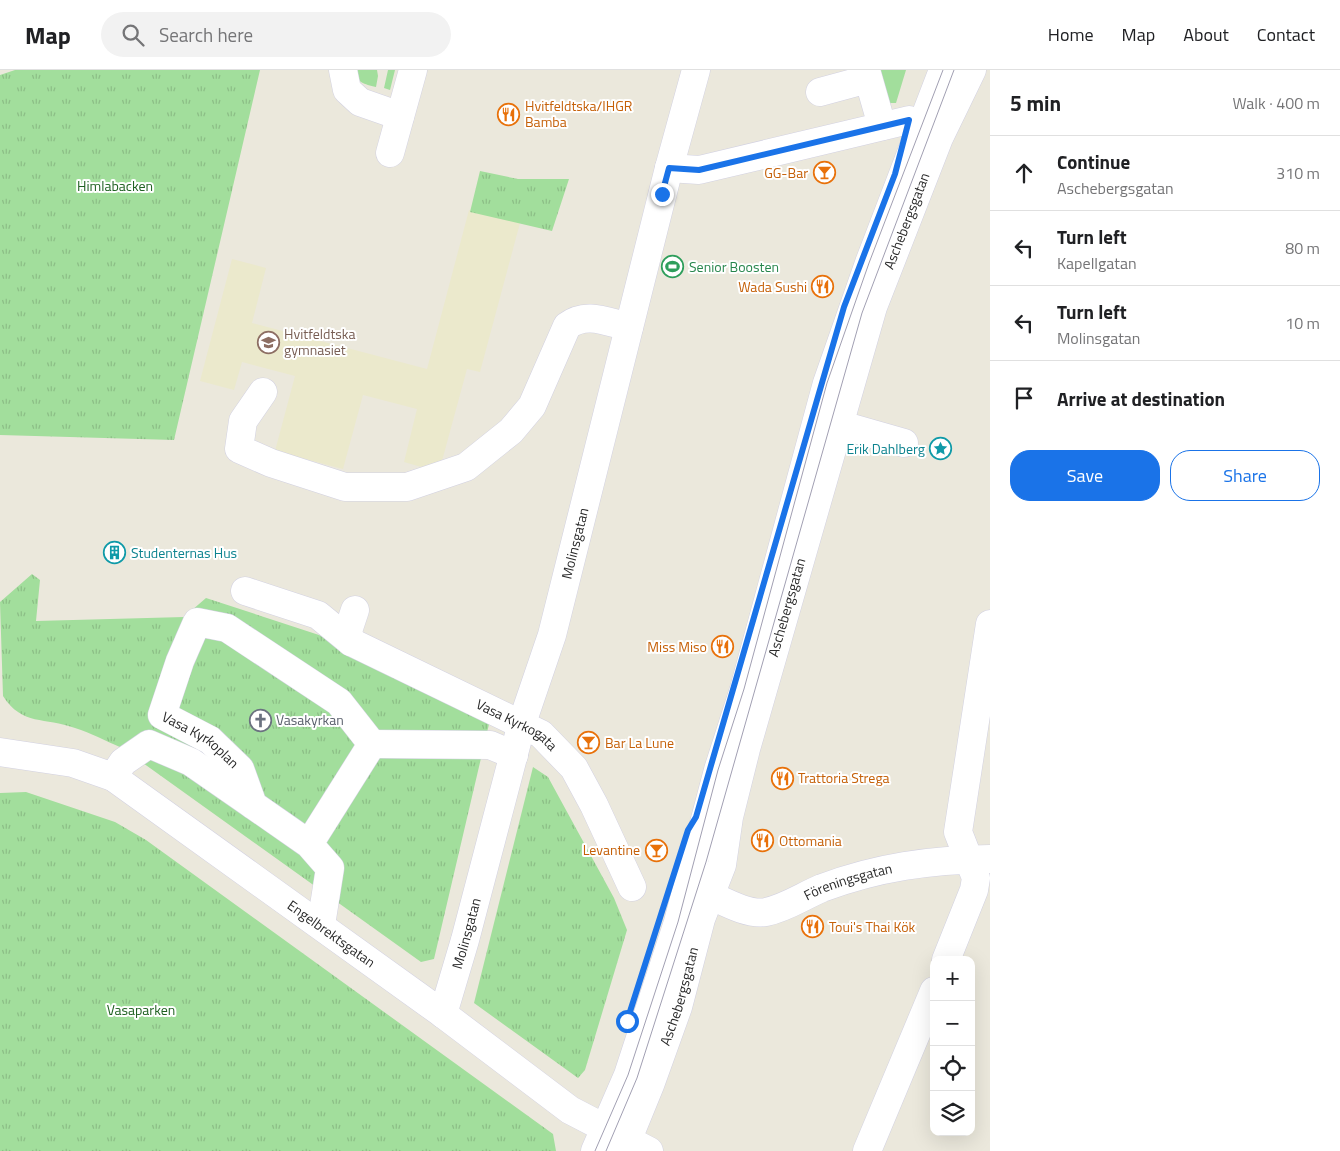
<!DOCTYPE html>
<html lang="en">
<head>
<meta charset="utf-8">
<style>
  :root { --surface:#fff; --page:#f2f2f2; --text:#202124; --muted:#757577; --line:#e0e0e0; --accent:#1a73e8 }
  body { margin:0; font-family:"Titillium Web",sans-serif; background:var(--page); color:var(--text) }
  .controls { position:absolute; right:15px; bottom:15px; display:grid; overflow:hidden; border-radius:10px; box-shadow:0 5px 20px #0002 }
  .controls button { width:45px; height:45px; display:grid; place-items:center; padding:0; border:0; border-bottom:1px solid var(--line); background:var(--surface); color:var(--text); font:25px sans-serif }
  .stop { position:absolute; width:15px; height:15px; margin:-11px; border:4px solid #1a73e8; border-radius:50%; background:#fff }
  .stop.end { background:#1a73e8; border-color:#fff; box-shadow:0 1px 5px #0008 }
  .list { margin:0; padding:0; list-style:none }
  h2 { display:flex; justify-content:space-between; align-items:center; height:65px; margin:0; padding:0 20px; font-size:21px }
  h2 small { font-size:16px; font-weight:400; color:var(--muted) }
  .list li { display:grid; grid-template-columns:32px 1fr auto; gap:15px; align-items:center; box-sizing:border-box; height:75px; padding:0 20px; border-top:1px solid var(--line) }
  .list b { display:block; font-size:19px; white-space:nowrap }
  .list p { margin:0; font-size:16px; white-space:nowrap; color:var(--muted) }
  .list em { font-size:16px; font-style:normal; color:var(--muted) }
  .actions { display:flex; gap:10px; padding:15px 20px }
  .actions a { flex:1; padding:11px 0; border:1px solid var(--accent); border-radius:20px; text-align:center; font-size:18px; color:var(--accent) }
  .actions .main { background:var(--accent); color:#fff }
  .icon { flex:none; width:28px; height:28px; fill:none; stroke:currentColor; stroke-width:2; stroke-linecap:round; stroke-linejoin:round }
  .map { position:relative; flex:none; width:990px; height:1081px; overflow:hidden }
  header { display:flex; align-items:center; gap:30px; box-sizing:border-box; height:70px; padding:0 25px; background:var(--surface); border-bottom:1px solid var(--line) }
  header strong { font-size:24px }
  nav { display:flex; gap:28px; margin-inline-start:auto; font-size:18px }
  .search { width:350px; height:45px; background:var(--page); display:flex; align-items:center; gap:12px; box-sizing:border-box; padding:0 18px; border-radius:28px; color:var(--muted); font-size:19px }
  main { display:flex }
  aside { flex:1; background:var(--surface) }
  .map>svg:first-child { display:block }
</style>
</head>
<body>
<header>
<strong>Map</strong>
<div class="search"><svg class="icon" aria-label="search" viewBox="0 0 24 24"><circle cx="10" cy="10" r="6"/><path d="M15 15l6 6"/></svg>Search here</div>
<nav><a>Home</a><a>Map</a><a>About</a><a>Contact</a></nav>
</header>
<main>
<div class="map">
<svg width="990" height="1081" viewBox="0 0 990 1081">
  <defs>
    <pattern id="park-tufts" width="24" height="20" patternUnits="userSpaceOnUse" patternTransform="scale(1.25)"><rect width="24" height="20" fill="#a2de9c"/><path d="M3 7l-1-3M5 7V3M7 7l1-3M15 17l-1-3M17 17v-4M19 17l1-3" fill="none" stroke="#8cbe86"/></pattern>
  </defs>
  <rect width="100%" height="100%" fill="#ebe8dc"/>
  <path fill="#ebe9cc" d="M469,140l51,13 -40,149 -13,-3 -28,103 -35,-10 13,-53 -54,-14 -20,74 -68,-18 20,-75 -53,-14 -8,28 -34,-9 32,-122 34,9 -14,55 175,46z"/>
  <path fill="#a2de9c" d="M353,0h24l1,6 -2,11c-12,-3 -19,-4 -23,-17z
    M388,0h7l-5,20 -6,-2z
    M871,0h35l-10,33h-16z"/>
  <path fill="url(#park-tufts)" d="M15,0h245l-86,370 -174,-5v-360z
    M480,101l38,8h51l-17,52 -82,-19z
    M32,504l8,6 -4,41 148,-4 22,-19 113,37 167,79 3,10 -55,235 -13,3 -299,-214c-16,-7 -31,-15 -47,-20 -30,-11 -53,-2 -72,-32l-3,-94z
    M533,697l15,10 66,121 13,32 -42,140 -7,8 -104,-75z
    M26,722l89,30 31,18 407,294 3,17h-556v-358z"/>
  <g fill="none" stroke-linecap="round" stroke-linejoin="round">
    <defs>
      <g id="minor">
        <path d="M343,0l4,20 13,12 40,14"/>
        <path d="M866,0l16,56"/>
        <path d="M820,22l48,-13"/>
        <path d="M390,83l23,-83"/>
        <path d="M669,98l30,2 210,-50"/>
        <path d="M263,322l-20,29 -4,28 32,14 74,24h62l59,-20 45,-36 21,-25 35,-80c19,-15 40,-4 62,1"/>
        <path d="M841,355l63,18"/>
        <path id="s1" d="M245,521l73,24 33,27 190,92 33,34 20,37 38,82"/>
        <path d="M351,572l-3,-11 7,-21"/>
        <path d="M372,674l118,1 24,10"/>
        <path id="s2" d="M0,682l73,11 40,14 330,237 127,96 79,41"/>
        <path d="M113,707l10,-15 26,-18 42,18 62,43"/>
        <path id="s3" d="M309,774l63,-100 -33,-42 -112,-74 -30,-6 -17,39 -18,54 48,25 30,29 13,36 56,39 21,24 -9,57"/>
        <path id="s4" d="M712,826c15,7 37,19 54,16 20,-4 37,-16 56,-24 56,-21 108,-28 168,-29"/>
        <path d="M946,890l28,-70 2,-12 -18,-46 32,-208"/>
        <path id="s5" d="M443,944l22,-74 57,-217 30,-88 117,-467 27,-98"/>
        <path d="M595,1081l33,-76 50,-153 40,-152 26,-81 83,-306 42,-120 74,-193"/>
        <path id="s6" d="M623,1081l27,-66 28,-78 23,-88 21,-54 7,-48 17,-68 127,-442 66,-169 33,-68"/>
        <path d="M867,1081l67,-160"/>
      </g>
    </defs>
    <use href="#minor" stroke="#d2d1e1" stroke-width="29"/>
    <use href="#minor" stroke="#fff" stroke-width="28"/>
    <path stroke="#a19fb2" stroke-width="1" d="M595,1081l33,-76 50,-153 40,-152 26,-81 83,-306 42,-120 74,-193
      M606,1081l31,-73 69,-216 156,-549 92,-243"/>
  </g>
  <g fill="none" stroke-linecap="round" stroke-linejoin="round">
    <path stroke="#1a73e8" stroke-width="6" d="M627,951l61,-191 8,-13 148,-510 51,-133 14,-54 -210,50 -30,-2 -7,26"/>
  </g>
  <defs>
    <symbol id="restaurant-ring" viewBox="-11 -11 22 22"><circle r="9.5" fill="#fff" stroke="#e8710a" stroke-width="1.5"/><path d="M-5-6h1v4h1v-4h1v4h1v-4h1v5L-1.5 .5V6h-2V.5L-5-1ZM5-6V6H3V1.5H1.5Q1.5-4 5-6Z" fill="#e8710a"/></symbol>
    <symbol id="bar-ring" viewBox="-11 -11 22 22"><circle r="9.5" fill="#fff" stroke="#e8710a" stroke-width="1.5"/><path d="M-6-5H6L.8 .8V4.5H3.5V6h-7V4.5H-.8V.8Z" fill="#e8710a"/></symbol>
    <symbol id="stadium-ring" viewBox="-11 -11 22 22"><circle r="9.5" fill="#fff" stroke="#2e9e5b" stroke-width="1.5"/><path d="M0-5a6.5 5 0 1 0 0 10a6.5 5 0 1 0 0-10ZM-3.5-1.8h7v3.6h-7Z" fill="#2e9e5b"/></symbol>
    <symbol id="school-ring" viewBox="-11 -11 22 22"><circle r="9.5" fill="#fff" stroke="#8d6e63" stroke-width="1.5"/><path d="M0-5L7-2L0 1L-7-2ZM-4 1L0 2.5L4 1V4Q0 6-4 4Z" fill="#8d6e63"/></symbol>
    <symbol id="sight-ring" viewBox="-11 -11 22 22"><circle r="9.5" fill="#fff" stroke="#0f9aa8" stroke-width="1.5"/><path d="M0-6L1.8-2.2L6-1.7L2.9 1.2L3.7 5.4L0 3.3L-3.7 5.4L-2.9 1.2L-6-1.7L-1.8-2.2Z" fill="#0f9aa8"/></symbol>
    <symbol id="building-ring" viewBox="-11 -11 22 22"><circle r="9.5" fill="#fff" stroke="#0f9aa8" stroke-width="1.5"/><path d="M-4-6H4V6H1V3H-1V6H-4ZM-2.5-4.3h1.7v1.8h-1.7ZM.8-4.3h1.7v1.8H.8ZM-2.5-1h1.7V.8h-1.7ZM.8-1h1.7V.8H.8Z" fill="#0f9aa8"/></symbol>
    <symbol id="church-ring" viewBox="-11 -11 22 22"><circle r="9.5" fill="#fff" stroke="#6b7280" stroke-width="1.5"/><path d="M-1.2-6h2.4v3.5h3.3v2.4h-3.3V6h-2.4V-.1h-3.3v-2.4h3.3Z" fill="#6b7280"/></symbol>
  </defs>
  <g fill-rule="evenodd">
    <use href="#restaurant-ring" x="496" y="32" width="25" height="25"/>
    <use href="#bar-ring" x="812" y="90" width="25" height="25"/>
    <use href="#stadium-ring" x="660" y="184" width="25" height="25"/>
    <use href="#restaurant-ring" x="810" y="204" width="25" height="25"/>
    <use href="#school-ring" x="256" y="260" width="25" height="25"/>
    <use href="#sight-ring" x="928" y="366" width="25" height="25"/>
    <use href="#building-ring" x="102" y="470" width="25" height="25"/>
    <use href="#restaurant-ring" x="710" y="564" width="25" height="25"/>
    <use href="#church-ring" x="248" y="638" width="25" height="25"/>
    <use href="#bar-ring" x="576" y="660" width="25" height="25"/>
    <use href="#restaurant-ring" x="770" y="696" width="25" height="25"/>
    <use href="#restaurant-ring" x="750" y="758" width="25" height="25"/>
    <use href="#bar-ring" x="644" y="768" width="25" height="25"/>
    <use href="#restaurant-ring" x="800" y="844" width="25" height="25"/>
  </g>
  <g text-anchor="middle" stroke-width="4" stroke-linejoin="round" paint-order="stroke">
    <g font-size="14" fill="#c56008" stroke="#fff" text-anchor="start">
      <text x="525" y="41">Hvitfeldtska/IHGR<tspan x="525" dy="16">Bamba</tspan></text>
      <text x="808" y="108" text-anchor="end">GG-Bar</text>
      <text x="807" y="222" text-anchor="end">Wada Sushi</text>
      <text x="707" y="582" text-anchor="end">Miss Miso</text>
      <text x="605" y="678">Bar La Lune</text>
      <text x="798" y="713">Trattoria Strega</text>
      <text x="779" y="776">Ottomania</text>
      <text x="640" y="785" text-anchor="end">Levantine</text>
      <text x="829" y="862">Toui's Thai Kök</text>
    </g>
    <g font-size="14" fill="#1f6121" stroke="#fff">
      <text x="115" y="121">Himlabacken</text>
      <text x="141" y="945">Vasaparken</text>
    </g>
    <g font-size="14" fill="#292929" stroke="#fff">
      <text dy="5" stroke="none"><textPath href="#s6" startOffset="974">Aschebergsgatan</textPath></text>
      <text dy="5" stroke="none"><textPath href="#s5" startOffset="489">Molinsgatan</textPath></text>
      <text dy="5" stroke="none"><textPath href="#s6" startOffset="569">Aschebergsgatan</textPath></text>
      <text dy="5" stroke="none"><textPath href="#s1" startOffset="305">Vasa Kyrkogata</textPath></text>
      <text dy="5" stroke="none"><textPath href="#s3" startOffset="482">Vasa Kyrkoplan</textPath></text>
      <text dy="5" stroke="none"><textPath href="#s4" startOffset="145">Föreningsgatan</textPath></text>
      <text dy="5" stroke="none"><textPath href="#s2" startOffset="385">Engelbrektsgatan</textPath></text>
      <text dy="5" stroke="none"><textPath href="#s5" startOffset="84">Molinsgatan</textPath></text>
      <text dy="5" stroke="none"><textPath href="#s6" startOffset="165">Aschebergsgatan</textPath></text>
    </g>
    <g font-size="14" fill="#27864d" stroke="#fff" text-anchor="start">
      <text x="689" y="202">Senior Boosten</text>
    </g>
    <g font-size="14" fill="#785e54" stroke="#fff" text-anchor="start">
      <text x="284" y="269">Hvitfeldtska<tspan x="284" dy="16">gymnasiet</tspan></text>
    </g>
    <g font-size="14" fill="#0d838f" stroke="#fff" text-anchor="end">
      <text x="925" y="384">Erik Dahlberg</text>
      <text x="131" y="488" text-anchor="start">Studenternas Hus</text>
    </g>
    <g font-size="14" fill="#5b616d" stroke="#fff" text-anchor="start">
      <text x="276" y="655">Vasakyrkan</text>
    </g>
  </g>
</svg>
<div class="controls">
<button>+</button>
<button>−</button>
<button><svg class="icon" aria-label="locate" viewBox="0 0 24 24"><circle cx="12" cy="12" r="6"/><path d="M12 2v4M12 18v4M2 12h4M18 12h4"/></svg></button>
<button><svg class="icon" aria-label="layers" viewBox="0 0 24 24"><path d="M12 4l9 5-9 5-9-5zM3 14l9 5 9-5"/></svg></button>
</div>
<div class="stop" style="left:627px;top:951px"></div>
<div class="stop end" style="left:662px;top:124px"></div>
</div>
<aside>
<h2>5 min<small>Walk · 400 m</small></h2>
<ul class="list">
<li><svg class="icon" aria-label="ahead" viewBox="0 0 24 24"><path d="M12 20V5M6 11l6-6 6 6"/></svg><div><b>Continue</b><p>Aschebergsgatan</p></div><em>310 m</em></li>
<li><svg class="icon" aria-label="left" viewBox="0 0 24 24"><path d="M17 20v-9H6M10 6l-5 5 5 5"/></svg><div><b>Turn left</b><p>Kapellgatan</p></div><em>80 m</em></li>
<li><svg class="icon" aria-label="left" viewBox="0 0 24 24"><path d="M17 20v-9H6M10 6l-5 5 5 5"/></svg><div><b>Turn left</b><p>Molinsgatan</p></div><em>10 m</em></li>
<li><svg class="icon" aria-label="arrive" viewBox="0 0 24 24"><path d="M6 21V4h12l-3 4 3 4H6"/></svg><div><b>Arrive at destination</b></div></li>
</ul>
<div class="actions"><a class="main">Save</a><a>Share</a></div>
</aside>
</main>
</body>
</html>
